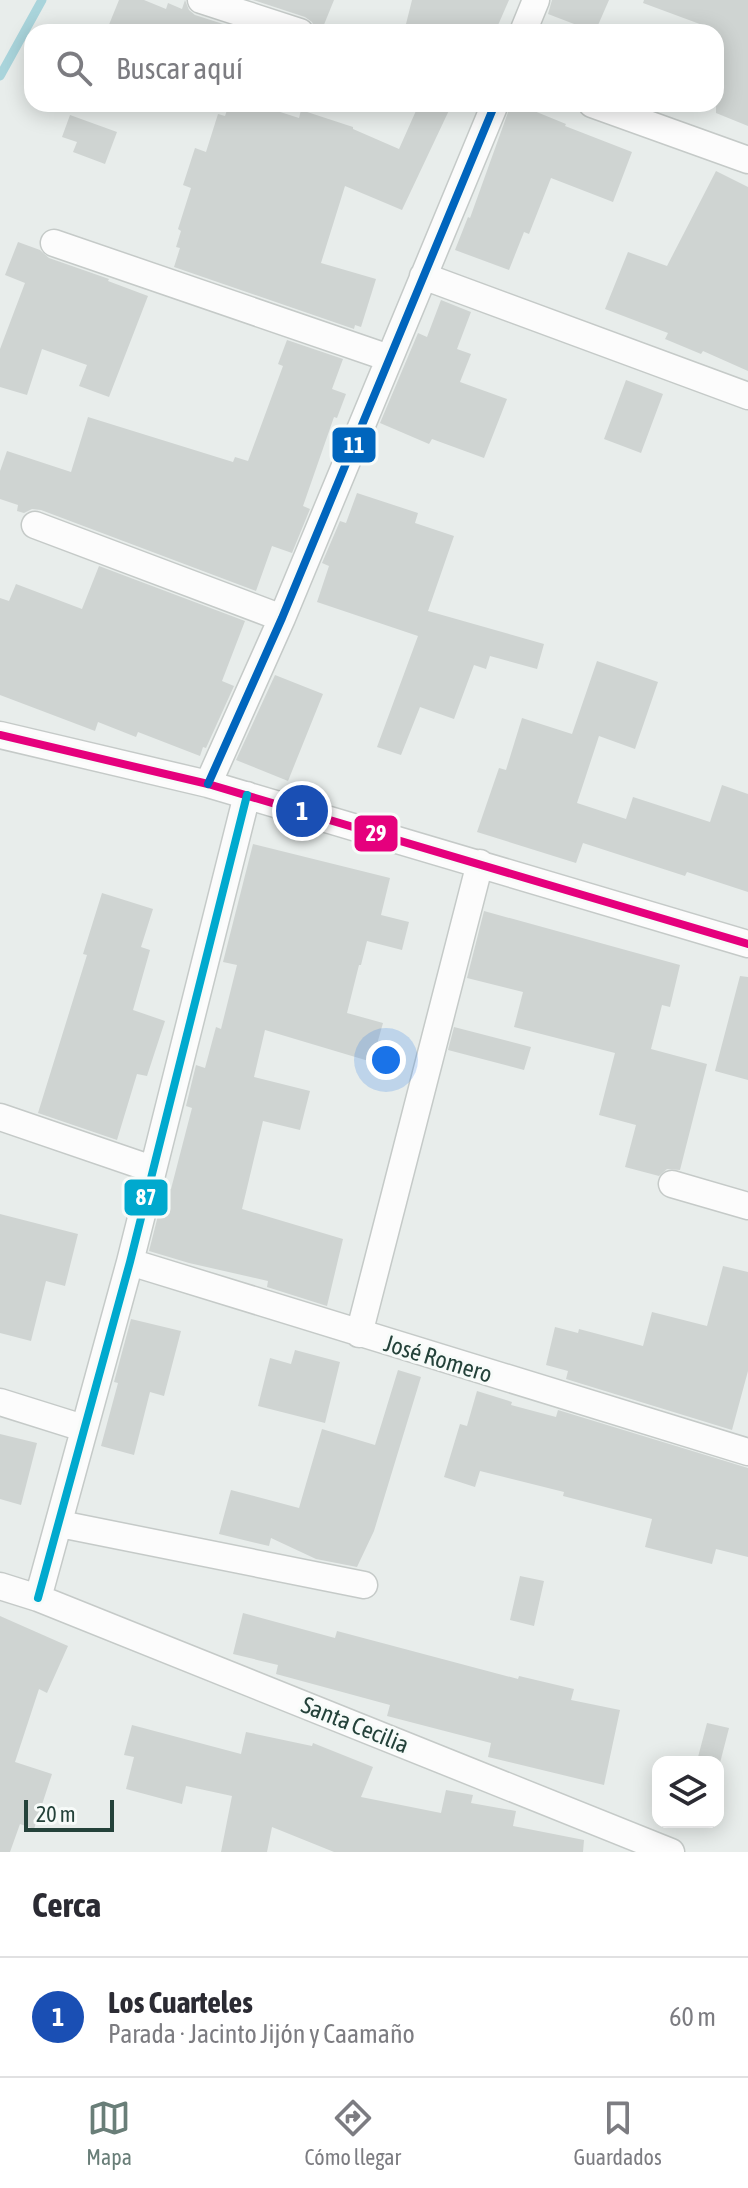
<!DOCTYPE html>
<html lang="es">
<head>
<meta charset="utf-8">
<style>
  :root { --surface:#fff; --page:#f2f2f3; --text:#2b2b33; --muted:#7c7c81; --line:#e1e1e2; --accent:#697e78 }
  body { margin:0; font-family:"Asap Condensed",sans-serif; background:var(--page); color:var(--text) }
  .controls { position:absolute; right:24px; bottom:24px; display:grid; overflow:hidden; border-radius:16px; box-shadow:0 4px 20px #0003 }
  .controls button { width:72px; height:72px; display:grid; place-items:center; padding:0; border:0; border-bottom:2px solid var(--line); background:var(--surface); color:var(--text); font:40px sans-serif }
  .scale { position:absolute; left:24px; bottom:20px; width:90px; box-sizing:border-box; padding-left:8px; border:4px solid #24423a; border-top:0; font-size:22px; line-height:28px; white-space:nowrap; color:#24423a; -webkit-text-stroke:6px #f7fbf9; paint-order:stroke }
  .you { position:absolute; left:386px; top:1060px; width:28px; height:28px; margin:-20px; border:6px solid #fff; border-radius:50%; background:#1a73e8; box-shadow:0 0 0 12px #1a73e833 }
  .badge { display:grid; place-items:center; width:52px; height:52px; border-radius:50%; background:var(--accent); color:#fff; font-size:26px; font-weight:700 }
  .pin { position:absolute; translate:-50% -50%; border:4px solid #fff; box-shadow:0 2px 8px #0006 }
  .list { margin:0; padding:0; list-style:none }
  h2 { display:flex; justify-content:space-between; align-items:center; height:104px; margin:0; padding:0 32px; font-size:34px }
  h2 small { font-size:26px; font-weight:400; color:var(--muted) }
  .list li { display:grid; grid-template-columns:52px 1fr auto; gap:24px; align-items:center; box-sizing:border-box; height:120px; padding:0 32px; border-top:2px solid var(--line) }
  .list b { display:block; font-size:30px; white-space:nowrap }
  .list p { margin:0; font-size:26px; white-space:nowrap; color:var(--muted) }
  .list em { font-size:26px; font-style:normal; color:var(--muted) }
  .icon { flex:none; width:44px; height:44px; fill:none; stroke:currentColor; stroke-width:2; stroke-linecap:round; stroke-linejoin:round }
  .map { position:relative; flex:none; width:748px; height:1852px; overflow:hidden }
  .search { position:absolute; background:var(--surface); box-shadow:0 4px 20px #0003; left:24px; right:24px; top:24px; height:88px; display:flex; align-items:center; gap:20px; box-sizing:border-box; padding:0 28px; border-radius:24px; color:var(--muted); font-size:30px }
  .sheet { height:224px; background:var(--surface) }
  nav { display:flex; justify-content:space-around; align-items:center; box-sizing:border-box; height:112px; border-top:2px solid var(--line); background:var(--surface); font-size:22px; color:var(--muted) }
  nav a { display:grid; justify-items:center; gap:4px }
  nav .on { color:var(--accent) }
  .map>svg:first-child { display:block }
</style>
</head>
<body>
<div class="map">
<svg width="748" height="1852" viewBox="0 0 748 1852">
  <rect width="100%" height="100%" fill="#e8edeb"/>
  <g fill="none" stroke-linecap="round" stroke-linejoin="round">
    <path stroke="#a9d4db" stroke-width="9" d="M0,76l42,-76"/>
  </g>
  <path fill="#cfd4d2" d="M119,0h25l22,9 2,-6 14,6 3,-9 4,10 6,5 53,17h-142z
    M253,0h81l-13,32h-5l-4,-10 -7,-5z
    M412,0h97l-14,32h-91z
    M552,0h57l-14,32 -47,-18z
    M644,0h104v126l-32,-13v-83l-73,-27z
    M229,104h26l44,14 2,-8 52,17v2l46,20 20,-45h33l-50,106 -57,-24 -24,77 55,16 -15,48 -6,-2 -1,4 -180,-62 6,-19 -4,-1 5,-16 -3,-2 13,-41 -8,-3 12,-37 11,4 12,-38 7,2z
    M511,104h6l49,20 -1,2 67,26 -19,50 -62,-24 -22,56 -5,-2 -15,38 -54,-20 13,-33 2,1z
    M70,115l47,17 -12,32 -32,-12 4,-10 -15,-5z
    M716,171l32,16v184l-45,-20 -2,3 -36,-15 3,-6 -63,-24 23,-57 39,14z
    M18,242l22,8 9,8 60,21 -1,2 40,15 -39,101 -30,-11 8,-21 -45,-16 -15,46 -27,-8v-38l25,-66 -20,-8z
    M441,300l30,12 -14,37 14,5 -11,28 47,17 -23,59 -52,-19 -3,5 -49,-21 38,-90 9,4z
    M287,340l56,19 -11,30 14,5 -9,24 -3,-1 -31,89 7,3 -18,44 -20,-7 -16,45 -215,-81 -9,-1 -8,4 -7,-2 1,-6 -18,-6v-28l7,-20 64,21 17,-55 145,45 2,-5 13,4 35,-95 -5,-2z
    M626,380l37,14 -22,59 -37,-14z
    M357,493l61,20 -3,10 39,13 -26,75 116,33 -7,25 -47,-13 -4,13 -12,-4 -20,54 -34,-12 -19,48 -24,-8 41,-111 -101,-34 12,-36 -7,-3 18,-42 6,2z
    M99,566l146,55 -23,60 12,5 -28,62 -3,-1 -3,9 -62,-24 -2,5 -38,-15 -3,9 -95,-36v-97l9,3 7,-17 66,25z
    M597,661l61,21 -23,67 -36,-13 -22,67 49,16 7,-22 77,25 12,-37 26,9v98l-61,-20 -2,4 -102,-33 -7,20 -99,-31 22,-64 7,2 16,-52 50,16z
    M275,675l48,19 -35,87 -52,-21z
    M253,844l137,34 -9,37 28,7 -7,28 -35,-9 -6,24h-2l-12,48 36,10 -11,39 -107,-32 -11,47 56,14 -10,39 -37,-9 -21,88 101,30 -16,67 -60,-19 1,-6 -79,-18 -40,-12 16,-63 6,1 21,-81 -6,-2 10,-41 9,3 11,-41 5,2 16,-64 -14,-3z
    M102,893l51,16 -12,38 9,3 -17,60 32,11 -18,55 -10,-2 -20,66 -79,-27 49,-158 -4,-1z
    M484,911l196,54 -10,42 -8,-2 -11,44 56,15 -27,106 -13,-1 -8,7 -34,-9 11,-42 -37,-10 16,-62 -101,-26 9,-35 -56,-14z
    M740,976l8,1v103l-33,-9z
    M454,1027l77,20 -7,23 -76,-20z
    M0,1214l78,20 -13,52 -19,-5 -15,60 -31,-8z
    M723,1266l25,6v99l-16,59 -166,-51 2,-8 -22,-6 9,-38 23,6 1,-4 64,17 9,-34 55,14z
    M131,1319l50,12 -17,65 -14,-4 -16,63 -33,-9 17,-63 -4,-1z
    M295,1350l45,12 -15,61 -67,-17 12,-48 21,6z
    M398,1370l23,7 -47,154 -17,36 -41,-8 -45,-21 -2,8 -50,-12 12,-44 68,18 23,-79 53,16z
    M477,1391l35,11 -1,3 45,12 2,-7 190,58v89l-32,-8 -4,15 -67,-17 7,-28 -89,-23 1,-4 -84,-21 -5,16 -31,-10 16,-53 7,2z
    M0,1434l37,9 -16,62 -21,-6z
    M520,1576l24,5 -10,45 -24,-6z
    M243,1613l92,25 2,-7 181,48 1,-3 55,13 -3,11 49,10 -16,75 -116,-28 3,-14 -104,-27 3,-11 -114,-31 2,-9 -45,-11z
    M0,1616l68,30 -21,47 -8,-4 -24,73 37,12 -18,55 -14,-5 -10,28h-10z
    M707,1723l22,5 -9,35 -22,-6z
    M132,1725l109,29 5,-22 66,14 1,-3 60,24 -12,30 80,16 5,-23 27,5 -2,8 45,8 -3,15 71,14 -1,12h-249l-62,-25 -5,25h-46l11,-56 -46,-10 -4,18 -56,-15 8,-32 -10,-2z"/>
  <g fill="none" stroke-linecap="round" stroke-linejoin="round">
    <defs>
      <path id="street" d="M201,0l99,32
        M523,32l13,-32
        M592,104l156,56
        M54,243l335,115
        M423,276l325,120
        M35,525l247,93
        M0,735l208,49 540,160
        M208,784l74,-166 213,-514
        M0,1117l152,52
        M672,1184l76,22
        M130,1262l618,190
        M359,1334l121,-471
        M0,1402l83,26
        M60,1524l304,61
        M0,1586l38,12 633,254
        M38,1598l92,-336 117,-467"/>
    </defs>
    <use href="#street" stroke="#c5cac8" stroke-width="29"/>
    <use href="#street" stroke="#fcfcfc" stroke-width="26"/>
    <defs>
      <path id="bus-1" d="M0,735l208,49 540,160"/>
      <path id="bus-2" d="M208,784l74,-166 213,-514"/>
      <path id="bus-3" d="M38,1598l92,-336 117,-467"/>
    </defs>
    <use href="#bus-1" stroke="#f7fbf9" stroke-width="14"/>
    <use href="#bus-2" stroke="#f7fbf9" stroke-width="14"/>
    <use href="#bus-3" stroke="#f7fbf9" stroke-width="14"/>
    <use href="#bus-1" stroke="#e5007d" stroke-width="8"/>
    <use href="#bus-2" stroke="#0065bd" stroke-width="8"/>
    <use href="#bus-3" stroke="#00a9ce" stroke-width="8"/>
  </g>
  <g text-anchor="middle" stroke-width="6" stroke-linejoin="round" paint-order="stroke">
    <g font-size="24" fill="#24423a" stroke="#f7fbf9">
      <text transform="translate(438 1359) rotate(17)" y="8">José Romero</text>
      <text transform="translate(355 1725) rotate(22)" y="8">Santa Cecilia</text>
    </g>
  </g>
  <g stroke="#f7fbf9" stroke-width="3">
    <rect x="331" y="426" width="46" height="38" rx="8" fill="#0065bd"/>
    <rect x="353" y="814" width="46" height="39" rx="8" fill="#e5007d"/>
    <rect x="123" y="1178" width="46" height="39" rx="8" fill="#00a9ce"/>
  </g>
  <g font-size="22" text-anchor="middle" font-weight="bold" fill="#fff">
    <text x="354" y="453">11</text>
    <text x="376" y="841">29</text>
    <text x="146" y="1205">87</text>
  </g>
</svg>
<div class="controls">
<button><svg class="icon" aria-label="layers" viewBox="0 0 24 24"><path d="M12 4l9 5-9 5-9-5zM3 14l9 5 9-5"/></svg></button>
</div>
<div class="scale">20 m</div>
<div class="you"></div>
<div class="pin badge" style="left:302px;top:811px;background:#1a4fb4">1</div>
<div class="search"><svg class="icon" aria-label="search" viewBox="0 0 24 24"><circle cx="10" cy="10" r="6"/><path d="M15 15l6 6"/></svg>Buscar aquí</div>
</div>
<section class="sheet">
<h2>Cerca<small></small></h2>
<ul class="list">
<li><span class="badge" style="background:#1a4fb4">1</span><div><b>Los Cuarteles</b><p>Parada · Jacinto Jijón y Caamaño</p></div><em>60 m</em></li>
</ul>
</section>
<nav>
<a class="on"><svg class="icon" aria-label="map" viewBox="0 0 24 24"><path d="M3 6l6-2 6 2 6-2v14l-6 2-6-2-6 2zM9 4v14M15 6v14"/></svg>Mapa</a>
<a><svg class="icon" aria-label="directions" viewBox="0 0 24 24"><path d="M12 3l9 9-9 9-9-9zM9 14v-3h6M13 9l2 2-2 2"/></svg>Cómo llegar</a>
<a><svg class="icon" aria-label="saved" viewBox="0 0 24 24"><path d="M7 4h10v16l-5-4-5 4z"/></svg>Guardados</a>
</nav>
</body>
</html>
